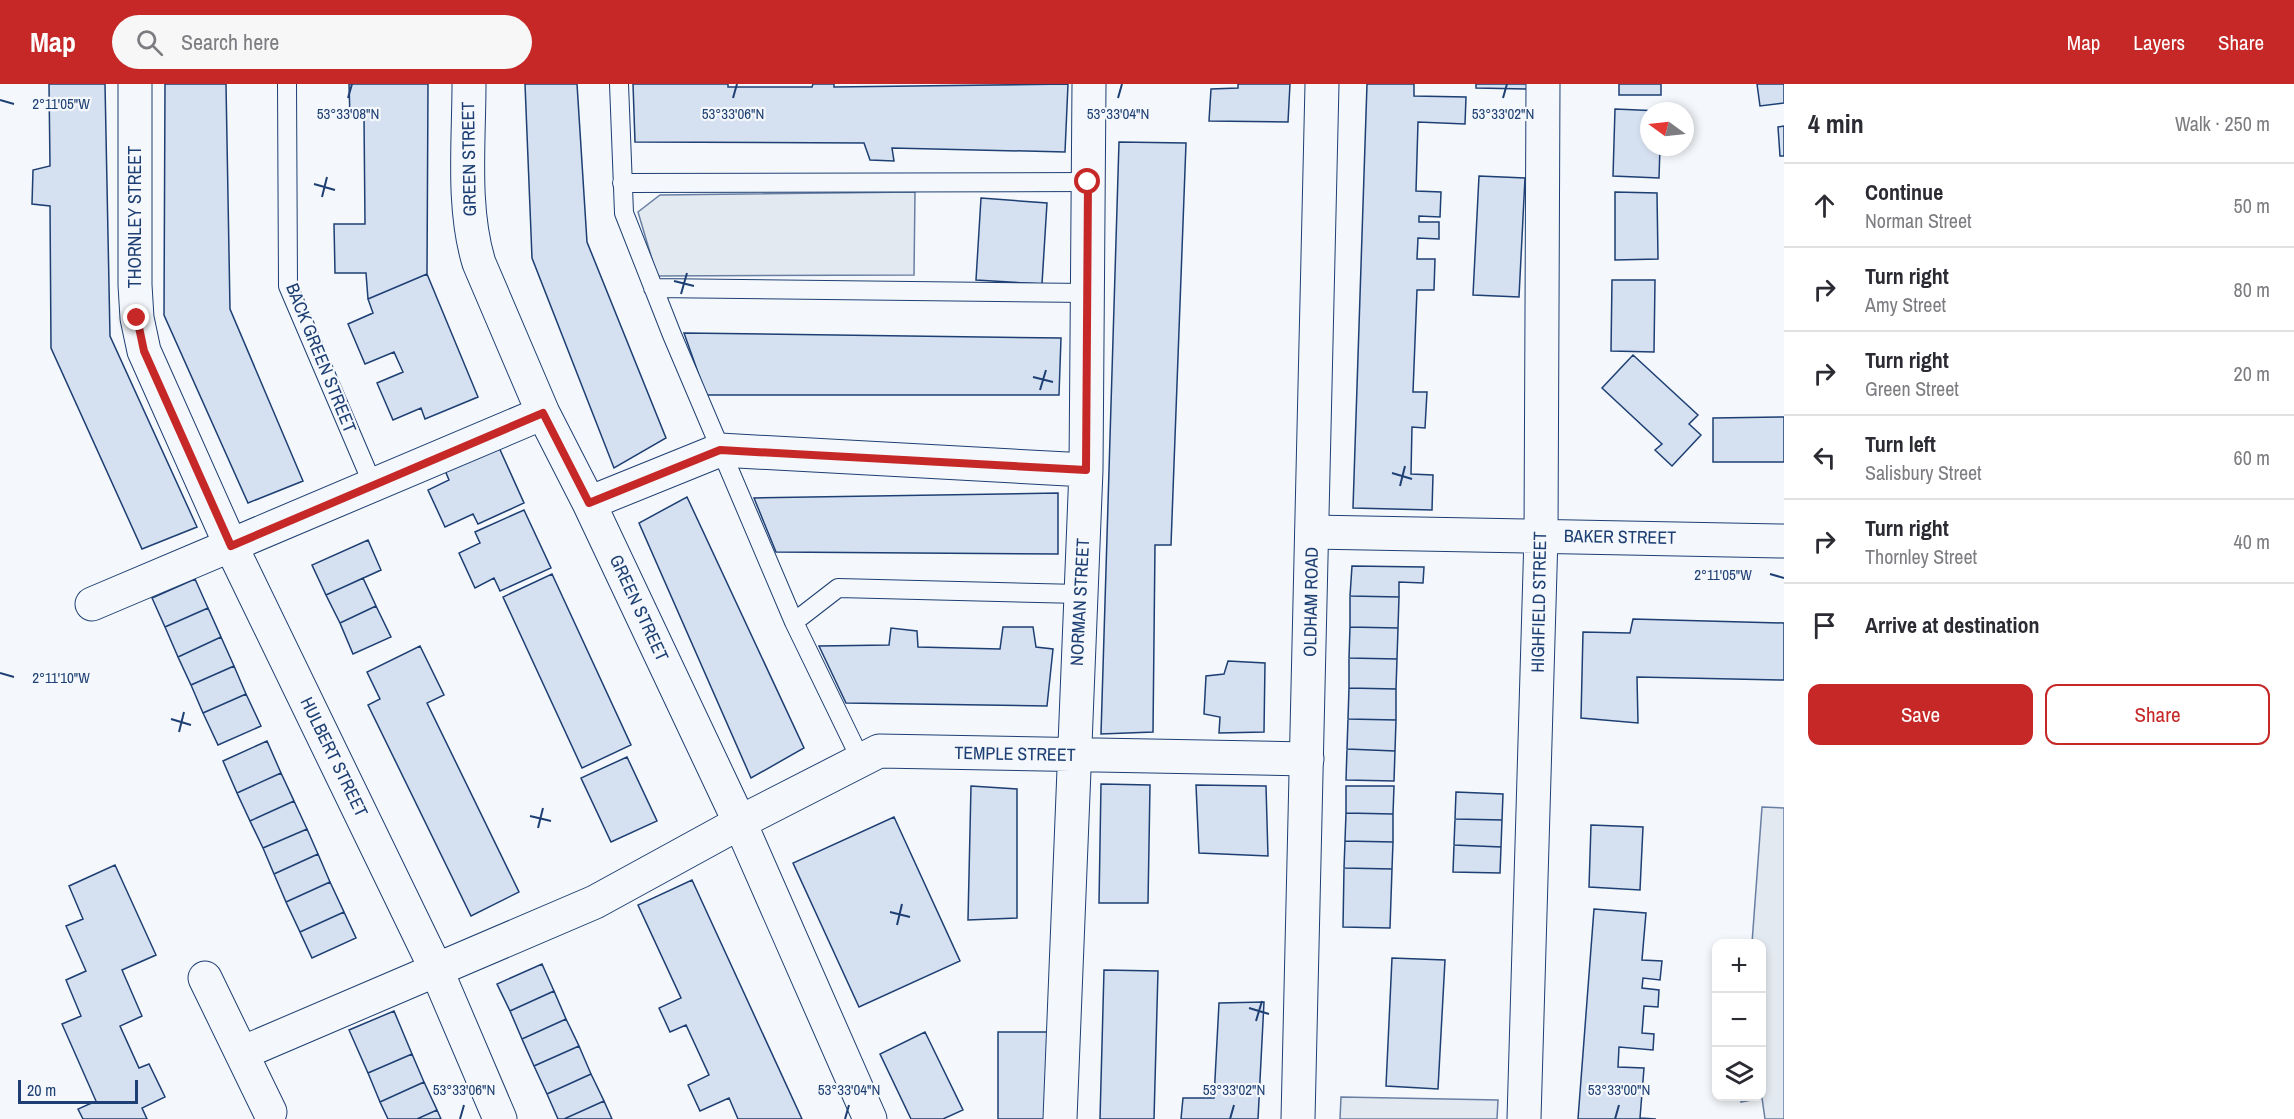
<!DOCTYPE html>
<html lang="en">
<head>
<meta charset="utf-8">
<style>
  :root { --surface:#fff; --page:#f7f7f7; --text:#2b2b33; --muted:#7c7c81; --line:#e1e1e2; --accent:#c62828 }
  body { margin:0; font-family:"Archivo Narrow",sans-serif; background:var(--page); color:var(--text) }
  .controls { position:absolute; right:18px; bottom:18px; display:grid; overflow:hidden; border-radius:12px; box-shadow:0 3px 9px #0003 }
  .controls button { width:54px; height:54px; display:grid; place-items:center; padding:0; border:0; border-bottom:2px solid var(--line); background:var(--surface); color:var(--text); font:30px sans-serif }
  .compass { position:absolute; left:1640px; top:18px; width:54px; height:54px; border-radius:50%; background:var(--surface); box-shadow:0 3px 9px #0003; rotate:285deg }
  .scale { position:absolute; left:18px; bottom:15px; width:120px; box-sizing:border-box; padding-left:6px; border:3px solid #1d3f73; border-top:0; font-size:16px; line-height:21px; white-space:nowrap; color:#1d3f73; -webkit-text-stroke:4px #f4f7fb; paint-order:stroke }
  .stop { position:absolute; width:18px; height:18px; margin:-14px; border:4px solid #c62828; border-radius:50%; background:#fff }
  .stop.end { background:#c62828; border-color:#fff; box-shadow:0 2px 6px #0008 }
  .list { margin:0; padding:0; list-style:none }
  h2 { display:flex; justify-content:space-between; align-items:center; height:78px; margin:0; padding:0 24px; font-size:26px }
  h2 small { font-size:20px; font-weight:400; color:var(--muted) }
  .list li { display:grid; grid-template-columns:39px 1fr auto; gap:18px; align-items:center; box-sizing:border-box; height:84px; padding:0 24px; border-top:2px solid var(--line) }
  .list b { display:block; font-size:22px; white-space:nowrap }
  .list p { margin:0; font-size:20px; white-space:nowrap; color:var(--muted) }
  .list em { font-size:20px; font-style:normal; color:var(--muted) }
  .actions { display:flex; gap:12px; padding:18px 24px }
  .actions a { flex:1; padding:14px 0; border:2px solid var(--accent); border-radius:12px; text-align:center; font-size:21px; color:var(--accent) }
  .actions .main { background:var(--accent); color:#fff }
  .icon { flex:none; width:33px; height:33px; fill:none; stroke:currentColor; stroke-width:2; stroke-linecap:round; stroke-linejoin:round }
  .map { position:relative; flex:none; width:1784px; height:1035px; overflow:hidden }
  header { display:flex; align-items:center; gap:36px; box-sizing:border-box; height:84px; padding:0 30px; background:var(--accent); color:#fff }
  header strong { font-size:28px }
  nav { display:flex; gap:33px; margin-inline-start:auto; font-size:21px }
  .search { width:420px; height:54px; background:var(--page); display:flex; align-items:center; gap:15px; box-sizing:border-box; padding:0 21px; border-radius:33px; color:var(--muted); font-size:22px }
  main { display:flex }
  aside { flex:1; background:var(--surface) }
  .map>svg:first-child { display:block }
</style>
</head>
<body>
<header>
<strong>Map</strong>
<div class="search"><svg class="icon" aria-label="search" viewBox="0 0 24 24"><circle cx="10" cy="10" r="6"/><path d="M15 15l6 6"/></svg>Search here</div>
<nav><a>Map</a><a>Layers</a><a>Share</a></nav>
</header>
<main>
<div class="map">
<svg width="1784" height="1035" viewBox="0 0 1784 1035">
  <rect width="100%" height="100%" fill="#f4f7fb"/>
  <path fill="#e3e9f0" stroke="#687fa3" stroke-width="1.5" d="M915,108l-1,83 -257,1 -19,-64 22,-17z
    M1762,723l22,1v311h-19l-3,-21 -21,4v-5l21,-1v-152l-10,-1z
    M1341,1013l157,3 -1,19h-157z"/>
  <path fill="#d5e0f0" stroke="#1d3f73" stroke-width="1.5" d="M49,0h56l5,252 87,191 -55,22 -91,-201 -1,-142 -18,-2 1,-34 17,-4z
    M165,0h61l4,225 73,172 -55,22 -84,-188z
    M349,0h79l-1,190 -59,25 -2,-26h-31l-1,-49h31l-1,-107h-14z
    M525,0h52l10,158 79,196 -52,30 -82,-210z
    M633,0h95v3h84l1,-3h21v3l234,-3 -3,68 -173,-4 2,13 -24,-1 -6,-17 -229,-1z
    M1238,0h52l-2,38 -79,-1 2,-32 27,-1z
    M1367,0h47v12l52,1 -1,27 -47,-2 -2,69 25,1 -1,25 -21,-1v6h20v17l-21,-1 -1,21h18l-1,31h-17l-4,102h14l-2,36 -13,-1 -1,47 22,1 -1,35 -79,-2z
    M1476,0h52v5l-52,-1z
    M1619,0h42v11h-42z
    M1757,0h27v19l-24,3z
    M1615,25l46,2h-12v36h11l-1,31 -46,-2z
    M1784,42v30h-4l-2,-29z
    M1119,58l67,1 -15,402h-16l-2,187 -52,2z
    M1479,92l46,2 -6,119 -46,-2z
    M1615,108l42,1 1,66 -43,1z
    M981,114l66,5 -5,81 -66,-4z
    M427,190l51,123 -53,22 -4,-11 -28,12 -16,-37 26,-11 -9,-20 -29,12 -17,-40 25,-11 -5,-14z
    M1612,196h43l-1,72 -43,-1z
    M684,249l377,5 -2,57h-353z
    M1633,271l65,60 -9,9 12,11 -29,31 -17,-16 7,-6 -60,-56z
    M1784,333v45h-71v-44z
    M497,359l27,60 -46,21 -5,-10 -28,13 -17,-37 21,-10 -5,-12z
    M1058,409v61l-282,-2 -22,-54z
    M687,413l117,251 -53,30 -112,-255z
    M524,426l27,58 -51,23 -6,-13 -19,10 -16,-35 21,-10 -5,-11z
    M368,456l13,30 -55,25 -14,-30z
    M1352,482l72,1 -1,16 -24,-1v15l-49,-1z
    M552,490l79,171 -49,23 -79,-171z
    M363,494l13,28 -36,17 -14,-28z
    M195,495l13,29 -43,19 -13,-29z
    M1350,512l49,1 -1,31 -48,-1z
    M376,522l15,31 -38,17 -13,-31z
    M208,524l13,29 -43,20 -13,-30z
    M1633,535l151,4v57l-147,-3 1,46 -57,-5 2,-86 47,1z
    M1003,543h30l3,20 17,2 -6,57 -201,-3 -27,-57 70,-1 2,-17 26,3 1,16 82,2z
    M1350,543l48,1 -1,31 -48,-1z
    M221,553l13,29 -43,19 -13,-28z
    M420,562l24,49 -17,8 92,189 -48,24 -103,-211 12,-6 -13,-27z
    M1349,574l48,1 -1,30 -47,-1z
    M1228,577l37,2 -1,69 -45,1 1,-16 -16,-3 2,-38 18,-2z
    M234,582l12,28 -43,19 -12,-28z
    M1349,604l47,1v31l-48,-1z
    M246,610l15,32 -43,19 -15,-32z
    M1348,635l48,1 -1,31 -48,-2z
    M267,657l14,32 -44,20 -14,-32z
    M1347,665l48,2 -1,30 -48,-1z
    M627,673l30,64 -46,21 -30,-64z
    M281,689l13,28 -44,20 -13,-28z
    M1101,700l49,1 -2,118h-49z
    M1196,701l70,1 2,70 -69,-3z
    M971,702l46,3v129l-49,2z
    M1346,702h48l-1,28 -47,-1z
    M1456,708l47,2 -1,26 -47,-1z
    M294,717l13,28 -44,19 -13,-27z
    M1346,729l47,1v28l-48,-1z
    M894,733l66,144 -101,46 -66,-144z
    M1455,735l47,1 -1,27 -47,-2z
    M1591,741l52,2 -3,63 -51,-3z
    M307,745l11,25 -44,20 -11,-26z
    M1345,757l48,1 -1,27 -48,-1z
    M1454,761l47,2 -1,26 -47,-1z
    M318,770l12,28 -44,20 -12,-28z
    M115,781l41,90 -34,15 20,46 -22,10 19,42 10,-4 16,33 -23,11 5,11h-64l-5,-10 18,-8 -34,-77 19,-8 -15,-36 20,-9 -20,-45 17,-7 -14,-33z
    M1344,784l48,1 -2,59 -47,-1z
    M692,796l110,239h-64l-9,-21 -29,13 -12,-26 21,-10 -23,-50 -16,7 -11,-24 22,-10 -43,-93z
    M330,798l14,30 -44,20 -14,-30z
    M1594,825l52,4 -4,47 20,1 -2,19 -17,-2 -1,10 17,2 -1,17 -14,-1 -2,27 12,1 -1,16 -34,-3 -1,20 26,1 -4,50 16,1h-78z
    M344,828l12,26 -44,20 -12,-26z
    M1392,874l53,2 -7,129 -52,-3z
    M542,880l12,27 -44,20 -13,-27z
    M1104,886l54,1 -4,148h-54z
    M554,907l12,28 -44,20 -12,-28z
    M1264,918l-6,117h-77l2,-21h31l5,-95z
    M394,927l18,43 -44,19 -19,-43z
    M566,935l13,27 -45,20 -12,-27z
    M925,948l38,78 -20,9h-32l-31,-65z
    M998,948h53v87h-53z
    M579,962l12,28 -44,20 -13,-28z
    M412,970l12,28 -44,20 -12,-29z
    M591,990l13,27 -40,18h-6l-11,-25z
    M424,998l13,28 -20,9h-29l-8,-17z
    M604,1017l8,18h-48z
    M437,1026l4,9h-24z"/>
  <g fill="none" stroke-linecap="round" stroke-linejoin="round">
    <defs>
      <path id="service" d="M287,0l1,202 85,199
        M619,0l5,129 48,122 122,287 67,138
        M622,99l466,-1
        M653,204l434,5
        M794,538l44,-34 242,6"/>
      <path id="minor" d="M135,0v201l2,33 7,33 87,195 205,423 64,150
        M469,0c0,58 -7,124 10,179l64,150 46,90 151,320 130,296
        M589,419l131,-53 366,20
        M1312,448l472,9
        M92,520l451,-191
        M205,894l65,134
        M242,969l353,-151 157,-86 127,-65 428,8
        M1060,1035l26,-649 3,-386
        M1524,1035l17,-583 2,-452"/>
      <path id="primary" d="M1298,1035l24,-1035"/>
    </defs>
    <use href="#service" stroke="#1d3f73" stroke-width="20"/>
    <use href="#minor" stroke="#1d3f73" stroke-width="35"/>
    <use href="#primary" stroke="#1d3f73" stroke-width="35"/>
    <use href="#service" stroke="#f4f7fb" stroke-width="18"/>
    <use href="#minor" stroke="#f4f7fb" stroke-width="33"/>
    <use href="#primary" stroke="#f4f7fb" stroke-width="33"/>
  </g>
  <g fill="none" stroke-linecap="round" stroke-linejoin="round">
    <path stroke="#c62828" stroke-width="8" d="M137,234l7,33 87,195 312,-133 46,90 131,-53 366,20 2,-288"/>
  </g>
  <path fill="none" stroke="#1d3f73" stroke-width="2" d="M348,14l4,-14M733,14l4,-14M1118,14l4,-14M1503,14l4,-14M0,16l14,4M314,100l21,6M322,113l5,-20M674,197l20,5M681,210l6,-21M1033,293l20,5M1040,306l6,-20M1392,389l20,6M1400,402l5,-20M1770,490l14,4M0,589l14,4M171,635l20,6M179,648l5,-20M530,732l21,5M538,744l5,-20M890,828l20,5M897,841l5,-21M1249,924l20,6M1256,937l6,-20M460,1035l4,-14M845,1035l4,-14M1230,1035l4,-14M1615,1035l4,-14"/>
  <g text-anchor="middle" stroke-width="4.5" stroke-linejoin="round" paint-order="stroke">
    <g font-size="18" fill="#1d3f73" stroke="#f4f7fb">
      <text transform="translate(469 75) rotate(-91)" y="6">GREEN STREET</text>
      <text transform="translate(135 133) rotate(-90)" y="6">THORNLEY STREET</text>
      <text transform="translate(321 274) rotate(68)" y="6">BACK GREEN STREET</text>
      <text transform="translate(1620 453) rotate(1)" y="6">BAKER STREET</text>
      <text transform="translate(1080 518) rotate(-87)" y="6">NORMAN STREET</text>
      <text transform="translate(1311 518) rotate(-89)" y="6">OLDHAM ROAD</text>
      <text transform="translate(1539 518) rotate(-89)" y="6">HIGHFIELD STREET</text>
      <text transform="translate(639 524) rotate(65)" y="6">GREEN STREET</text>
      <text transform="translate(1015 670) rotate(1)" y="6">TEMPLE STREET</text>
      <text transform="translate(334 673) rotate(64)" y="6">HULBERT STREET</text>
    </g>
  </g>
  <g font-size="15" text-anchor="middle" fill="#1d3f73" stroke="#f4f7fb" stroke-width="4.5" stroke-linejoin="round" paint-order="stroke">
    <text x="61" y="25">2°11'05"W</text>
    <text x="348" y="35">53°33'08"N</text>
    <text x="733" y="35">53°33'06"N</text>
    <text x="1118" y="35">53°33'04"N</text>
    <text x="1503" y="35">53°33'02"N</text>
    <text x="1723" y="496">2°11'05"W</text>
    <text x="61" y="599">2°11'10"W</text>
    <text x="464" y="1011">53°33'06"N</text>
    <text x="849" y="1011">53°33'04"N</text>
    <text x="1234" y="1011">53°33'02"N</text>
    <text x="1619" y="1011">53°33'00"N</text>
  </g>
</svg>
<div class="controls">
<button>+</button>
<button>−</button>
<button><svg class="icon" aria-label="layers" viewBox="0 0 24 24"><path d="M12 4l9 5-9 5-9-5zM3 14l9 5 9-5"/></svg></button>
</div>
<svg class="compass" viewBox="-18 -18 36 36"><path d="M0-13l5 13h-10z" fill="#e53935"/><path d="M0 13l5-13h-10z" fill="#7c7c81"/></svg>
<div class="scale">20 m</div>
<div class="stop" style="left:1088px;top:98px"></div>
<div class="stop end" style="left:137px;top:234px"></div>
</div>
<aside>
<h2>4 min<small>Walk · 250 m</small></h2>
<ul class="list">
<li><svg class="icon" aria-label="ahead" viewBox="0 0 24 24"><path d="M12 20V5M6 11l6-6 6 6"/></svg><div><b>Continue</b><p>Norman Street</p></div><em>50 m</em></li>
<li><svg class="icon" aria-label="right" viewBox="0 0 24 24"><path d="M7 20v-9h11M14 6l5 5-5 5"/></svg><div><b>Turn right</b><p>Amy Street</p></div><em>80 m</em></li>
<li><svg class="icon" aria-label="right" viewBox="0 0 24 24"><path d="M7 20v-9h11M14 6l5 5-5 5"/></svg><div><b>Turn right</b><p>Green Street</p></div><em>20 m</em></li>
<li><svg class="icon" aria-label="left" viewBox="0 0 24 24"><path d="M17 20v-9H6M10 6l-5 5 5 5"/></svg><div><b>Turn left</b><p>Salisbury Street</p></div><em>60 m</em></li>
<li><svg class="icon" aria-label="right" viewBox="0 0 24 24"><path d="M7 20v-9h11M14 6l5 5-5 5"/></svg><div><b>Turn right</b><p>Thornley Street</p></div><em>40 m</em></li>
<li><svg class="icon" aria-label="arrive" viewBox="0 0 24 24"><path d="M6 21V4h12l-3 4 3 4H6"/></svg><div><b>Arrive at destination</b></div></li>
</ul>
<div class="actions"><a class="main">Save</a><a>Share</a></div>
</aside>
</main>
</body>
</html>
